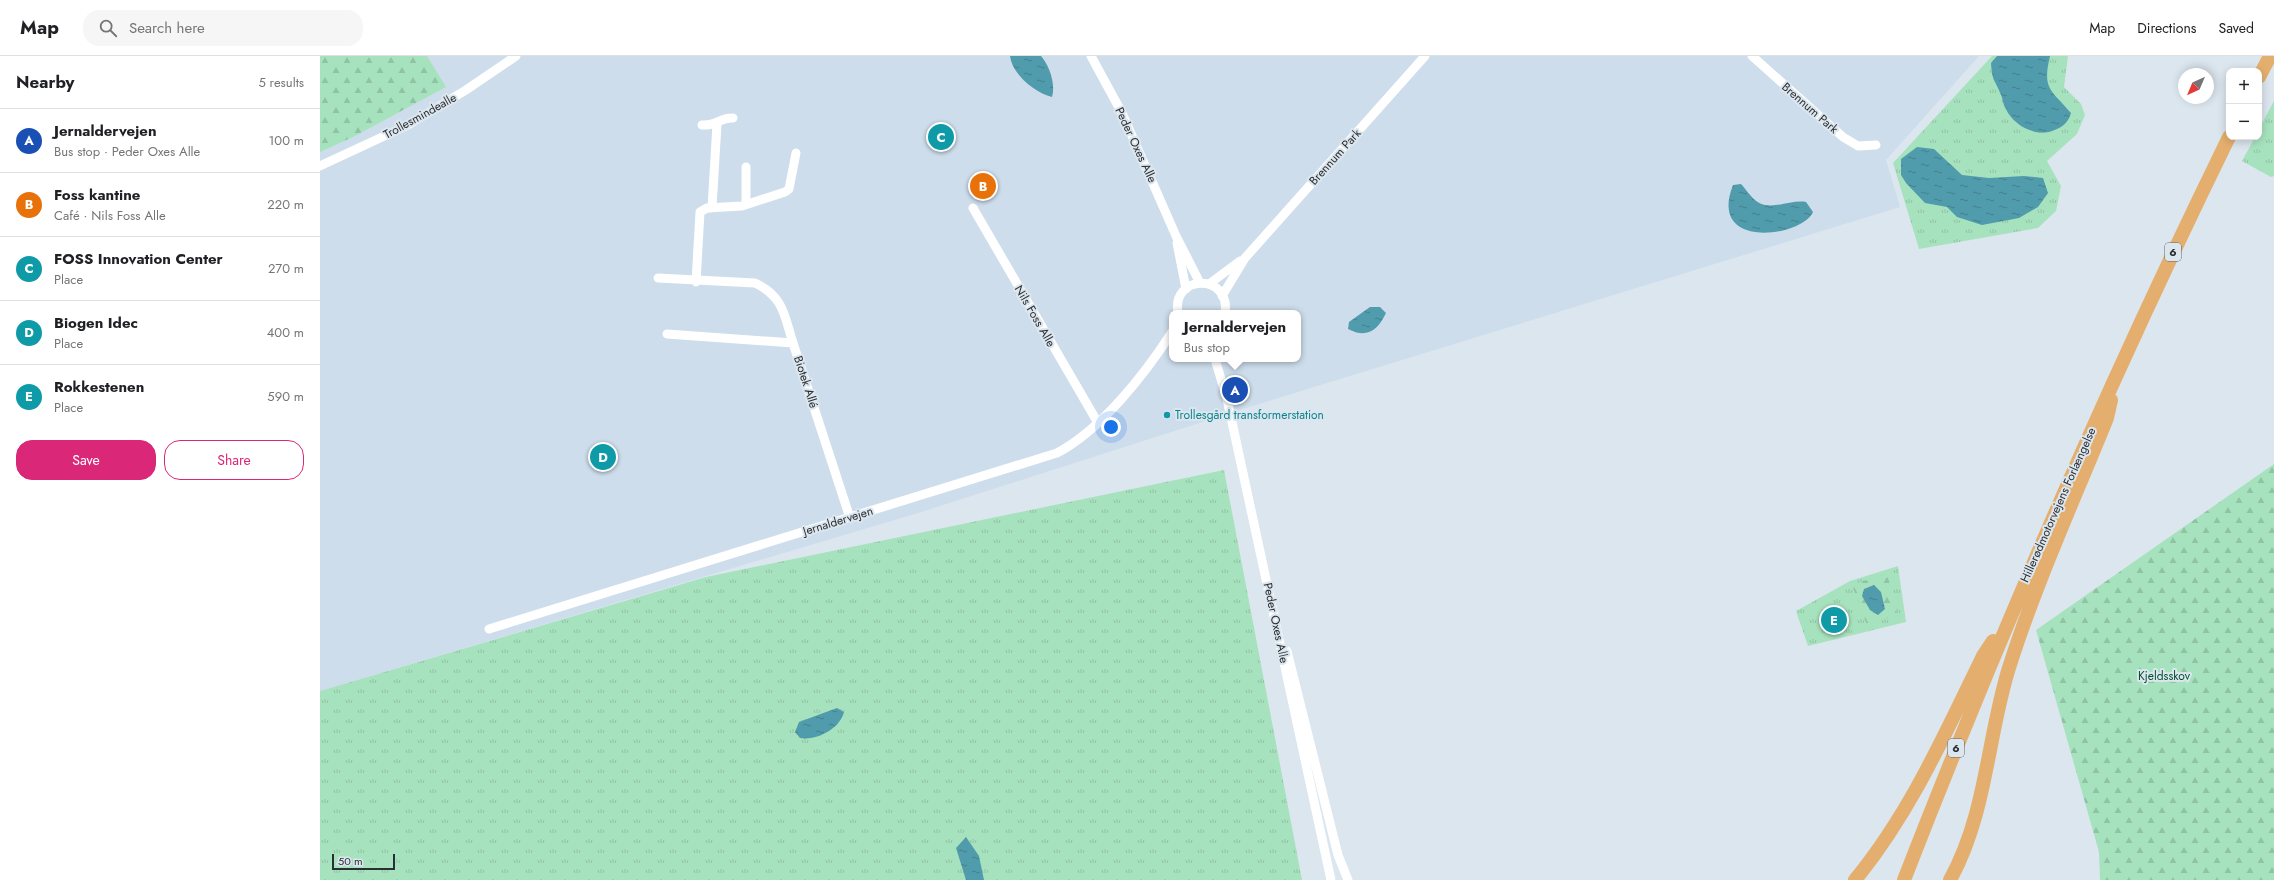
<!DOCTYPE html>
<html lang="en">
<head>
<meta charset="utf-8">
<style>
  :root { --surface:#fff; --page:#f6f6f6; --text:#202124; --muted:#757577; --line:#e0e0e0; --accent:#db2777 }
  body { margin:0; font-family:Jost,sans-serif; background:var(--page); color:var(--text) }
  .controls { position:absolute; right:12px; top:12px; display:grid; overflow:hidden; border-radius:8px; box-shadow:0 2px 10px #0003 }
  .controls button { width:36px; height:36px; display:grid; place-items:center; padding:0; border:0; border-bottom:1px solid var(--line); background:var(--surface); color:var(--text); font:20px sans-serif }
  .compass { position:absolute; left:1858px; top:12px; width:36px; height:36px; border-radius:50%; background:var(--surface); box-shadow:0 2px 10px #0003; rotate:224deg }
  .scale { position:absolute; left:12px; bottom:10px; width:63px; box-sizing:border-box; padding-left:4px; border:2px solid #2b2e32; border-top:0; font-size:11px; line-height:14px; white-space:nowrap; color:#2b2e32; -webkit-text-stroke:3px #dce6ee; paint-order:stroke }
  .you { position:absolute; left:791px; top:371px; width:14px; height:14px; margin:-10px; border:3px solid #fff; border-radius:50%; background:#1a73e8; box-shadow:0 0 0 6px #1a73e833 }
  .badge { display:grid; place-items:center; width:26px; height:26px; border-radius:50%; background:var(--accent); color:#fff; font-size:13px; font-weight:700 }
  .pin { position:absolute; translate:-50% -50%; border:2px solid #fff; box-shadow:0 1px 4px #0006 }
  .popup { position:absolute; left:849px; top:254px; width:132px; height:52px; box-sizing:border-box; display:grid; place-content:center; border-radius:8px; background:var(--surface); filter:drop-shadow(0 1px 3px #0005); font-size:13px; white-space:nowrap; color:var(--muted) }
  .popup b { font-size:15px; color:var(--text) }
  .popup::after { content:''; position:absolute; left:50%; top:100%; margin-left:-8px; border:8px solid transparent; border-top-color:var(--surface) }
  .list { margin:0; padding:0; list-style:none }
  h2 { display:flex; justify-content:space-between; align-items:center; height:52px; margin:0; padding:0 16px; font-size:17px }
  h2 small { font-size:13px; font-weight:400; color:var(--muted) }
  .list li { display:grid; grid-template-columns:26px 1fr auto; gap:12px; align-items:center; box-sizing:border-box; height:64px; padding:0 16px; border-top:1px solid var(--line) }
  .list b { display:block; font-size:15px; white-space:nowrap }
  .list p { margin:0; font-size:13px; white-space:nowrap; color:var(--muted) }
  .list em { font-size:13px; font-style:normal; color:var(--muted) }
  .actions { display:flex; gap:8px; padding:12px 16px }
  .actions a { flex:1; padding:9px 0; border:1px solid var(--accent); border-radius:16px; text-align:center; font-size:14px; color:var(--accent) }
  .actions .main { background:var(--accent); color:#fff }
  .icon { flex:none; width:22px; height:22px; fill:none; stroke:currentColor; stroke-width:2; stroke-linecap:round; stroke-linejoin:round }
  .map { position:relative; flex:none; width:1954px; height:824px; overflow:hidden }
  header { display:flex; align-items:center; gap:24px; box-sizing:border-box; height:56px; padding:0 20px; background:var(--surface); border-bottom:1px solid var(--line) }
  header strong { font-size:19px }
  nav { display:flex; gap:22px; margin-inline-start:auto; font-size:14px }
  .search { width:280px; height:36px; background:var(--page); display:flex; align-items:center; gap:10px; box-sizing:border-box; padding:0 14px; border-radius:16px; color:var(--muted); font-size:15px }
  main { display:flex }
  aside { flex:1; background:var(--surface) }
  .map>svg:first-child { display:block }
</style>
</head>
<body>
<header>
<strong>Map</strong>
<div class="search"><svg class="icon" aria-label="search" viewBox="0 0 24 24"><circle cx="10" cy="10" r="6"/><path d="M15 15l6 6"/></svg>Search here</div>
<nav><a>Map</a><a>Directions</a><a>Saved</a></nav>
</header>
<main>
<aside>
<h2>Nearby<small>5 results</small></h2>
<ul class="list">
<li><span class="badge" style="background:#1a4fb4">A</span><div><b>Jernaldervejen</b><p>Bus stop · Peder Oxes Alle</p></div><em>100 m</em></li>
<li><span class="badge" style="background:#e8710a">B</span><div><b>Foss kantine</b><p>Café · Nils Foss Alle</p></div><em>220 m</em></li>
<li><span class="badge" style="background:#0f9aa8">C</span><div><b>FOSS Innovation Center</b><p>Place</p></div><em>270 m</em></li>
<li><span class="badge" style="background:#0f9aa8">D</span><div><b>Biogen Idec</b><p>Place</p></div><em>400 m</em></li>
<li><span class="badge" style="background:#0f9aa8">E</span><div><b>Rokkestenen</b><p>Place</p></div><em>590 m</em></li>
</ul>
<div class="actions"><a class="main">Save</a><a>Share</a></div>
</aside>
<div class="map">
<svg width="1954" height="824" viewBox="0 0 1954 824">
  <defs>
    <pattern id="grass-tufts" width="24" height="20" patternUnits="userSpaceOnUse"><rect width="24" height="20" fill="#a7e2be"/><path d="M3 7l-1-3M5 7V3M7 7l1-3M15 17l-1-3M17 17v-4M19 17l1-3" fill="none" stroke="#90c2a4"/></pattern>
    <pattern id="forest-firs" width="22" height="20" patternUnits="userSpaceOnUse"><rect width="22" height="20" fill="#a7e2be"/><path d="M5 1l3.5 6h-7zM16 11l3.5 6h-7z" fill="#90c2a4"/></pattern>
    <pattern id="water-ripples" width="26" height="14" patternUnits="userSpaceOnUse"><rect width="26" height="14" fill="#509bac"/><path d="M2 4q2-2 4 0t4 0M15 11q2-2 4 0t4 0" fill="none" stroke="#437f8d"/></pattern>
  </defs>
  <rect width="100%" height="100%" fill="#dce6ee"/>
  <path fill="#cdddeb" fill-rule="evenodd" d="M0,0h1659l-93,104 14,47 -654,201 -328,105 -598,178zM852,257h126v46h-126z"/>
  <path fill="url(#grass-tufts)" d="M1672,0h76l-4,31 17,17 4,11 -8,19 -30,27 14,25 -5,25 -18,17 -119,21 -26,-86z
    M1954,45v75l-3,1 -29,-16 13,-24h4v-8z
    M904,414l78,410h-982v-189l386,-114z
    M1578,510l8,56 -98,24 -12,-35 54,-30z"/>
  <path fill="url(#forest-firs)" d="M0,0h107l19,31 -93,50 -33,15z
    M1954,408v416h-174l-1,-28 -63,-222z
    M1567,517l10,42 -30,10 -15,-40z"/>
  <path fill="url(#water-ripples)" d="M690,0h31c8,9 15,28 11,41 -17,-4 -40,-23 -42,-41z
    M1677,0h53c-8,34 1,33 21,57 -3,10 -8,14 -19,18 -17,6 -39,-6 -46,-22 -3,-4 -3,-10 -5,-14 -6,-16 -9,-13 -10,-32z
    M1597,91l17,2 28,26 27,3 35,-2 19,2 5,15 -10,14 -19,11 -37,7 -25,-8 -10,-10 -22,-4 -19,-20 -5,-8v-16z
    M1421,128c4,4 6,8 10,12 15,19 37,3 55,6l7,10c-11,25 -106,39 -80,-27z
    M1050,251h10l6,6c-8,17 -19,26 -38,16l1,-7z
    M1554,529l7,7 4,17 -7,6 -8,-5 -8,-14 2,-7z
    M517,652l7,4c-4,17 -28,29 -44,26l-5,-6 4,-10z
    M646,781l13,19 5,24h-18l-10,-32z"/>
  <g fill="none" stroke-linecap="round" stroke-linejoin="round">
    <path stroke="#fff" stroke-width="9" d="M771,0l31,57 54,123 24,47
      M1432,0l91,81 15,9 18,-1
      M382,69c15,1 18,-8 31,-7
      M0,110l88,-41 58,-35 50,-34
      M426,148v-37
      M392,152l5,-84
      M653,152l125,215
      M857,187l9,46
      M338,222l97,5c29,14 29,32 38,60
      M376,226l4,-70 7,-4 35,-2 43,-14 4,-3 7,-36
      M889,228l31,-23
      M902,240l23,-38 180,-202
      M858,257c-7,-39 53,-40 47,0
      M347,278l126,9 57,175
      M895,303l12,40 104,481
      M169,573l568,-176c44,-23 88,-79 115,-121
      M967,595l51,204 10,25"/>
    <path stroke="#e4af6e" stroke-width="14" d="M1939,21l11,-21
      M1535,824c55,-67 90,-146 128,-224l10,-15
      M1584,824c98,-252 206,-500 325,-743
      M1630,824c36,-65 37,-139 58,-209 27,-86 65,-169 99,-253l4,-18"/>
  </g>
  <circle fill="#0f9aa8" stroke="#dce6ee" stroke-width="1.5" cx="847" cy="359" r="4"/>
  <g text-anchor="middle" stroke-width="4" stroke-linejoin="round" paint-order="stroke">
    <g fill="#dce6ee" stroke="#60656a" stroke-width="1">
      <rect x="1845" y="187" width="16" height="18" rx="3"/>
      <rect x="1628" y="683" width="16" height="18" rx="3"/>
    </g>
    <g font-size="11" font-weight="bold" fill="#2b2e32">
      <text x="1853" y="200">6</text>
      <text x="1636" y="696">6</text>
    </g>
    <g font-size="12" fill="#2b2e32" stroke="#dce6ee">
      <text transform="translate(1490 52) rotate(41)" y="4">Brennum Park</text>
      <text transform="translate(100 60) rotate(-29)" y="4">Trollesmindealle</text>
      <text transform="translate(816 89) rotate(65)" y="4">Peder Oxes Alle</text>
      <text transform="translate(1015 101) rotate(-48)" y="4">Brennum Park</text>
      <text transform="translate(715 260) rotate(60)" y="4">Nils Foss Alle</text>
      <text transform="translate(486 326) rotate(72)" y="4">Biotek Allé</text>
      <text transform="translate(1738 449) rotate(-66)" y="4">Hillerødmotorvejens Forlængelse</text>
      <text transform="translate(518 465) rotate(-17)" y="4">Jernaldervejen</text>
      <text transform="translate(956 567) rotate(78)" y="4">Peder Oxes Alle</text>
    </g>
    <g font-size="12" fill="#0d838f" stroke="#dce6ee" text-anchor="start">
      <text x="855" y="363">Trollesgård transformerstation</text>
    </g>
    <g font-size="12" fill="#024e2e" stroke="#dce6ee">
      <text x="1844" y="624">Kjeldsskov</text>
    </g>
  </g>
</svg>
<div class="controls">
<button>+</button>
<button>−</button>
</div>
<svg class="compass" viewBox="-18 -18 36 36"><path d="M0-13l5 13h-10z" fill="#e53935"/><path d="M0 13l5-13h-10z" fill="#757577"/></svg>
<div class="scale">50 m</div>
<div class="you"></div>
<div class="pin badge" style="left:915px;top:334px;background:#1a4fb4">A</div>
<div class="popup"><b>Jernaldervejen</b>Bus stop</div>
<div class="pin badge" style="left:663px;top:130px;background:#e8710a">B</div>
<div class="pin badge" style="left:621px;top:81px;background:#0f9aa8">C</div>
<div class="pin badge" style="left:283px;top:401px;background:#0f9aa8">D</div>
<div class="pin badge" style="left:1514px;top:564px;background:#0f9aa8">E</div>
</div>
</main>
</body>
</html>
